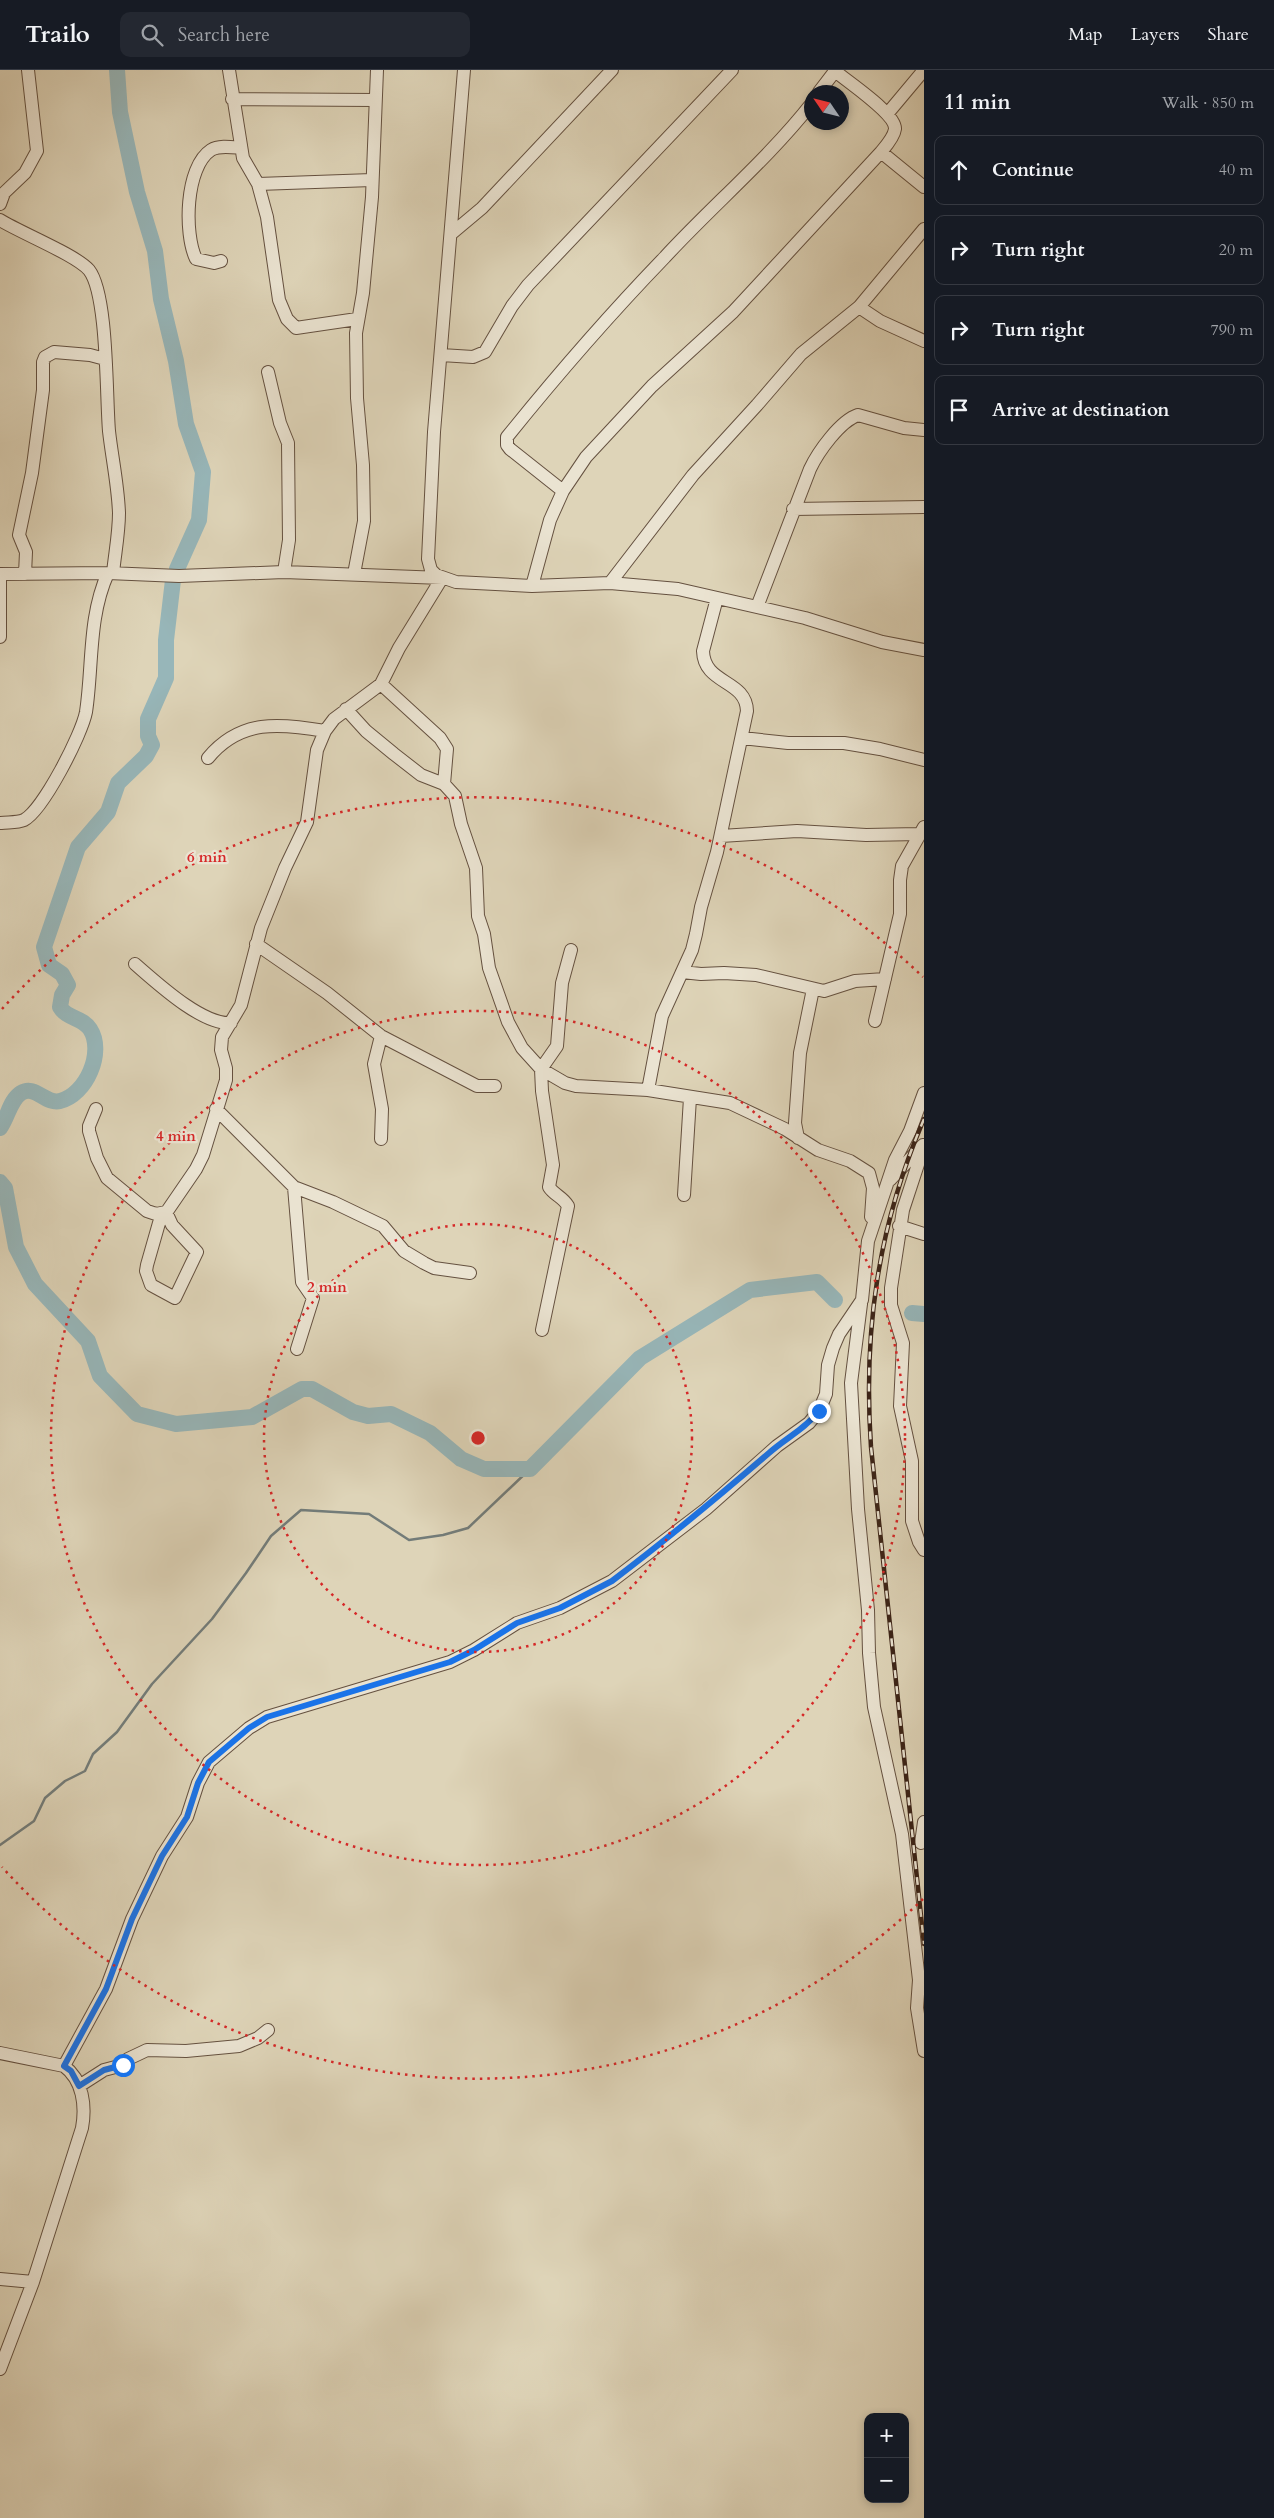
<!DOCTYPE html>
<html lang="en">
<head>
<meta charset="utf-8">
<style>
  :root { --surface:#171b24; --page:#242831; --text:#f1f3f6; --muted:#9ea1a6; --line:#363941 }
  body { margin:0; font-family:Cardo,serif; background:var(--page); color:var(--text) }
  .controls { position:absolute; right:15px; bottom:15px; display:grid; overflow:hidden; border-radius:10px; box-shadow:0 2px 8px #0003 }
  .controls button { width:45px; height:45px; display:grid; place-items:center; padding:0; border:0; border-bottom:1px solid var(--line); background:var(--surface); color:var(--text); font:25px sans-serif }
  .compass { position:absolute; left:804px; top:15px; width:45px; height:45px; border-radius:50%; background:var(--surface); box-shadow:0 2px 8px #0003; rotate:305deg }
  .stop { position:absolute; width:15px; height:15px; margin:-11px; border:4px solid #1a73e8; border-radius:50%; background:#fff }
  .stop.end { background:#1a73e8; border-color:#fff; box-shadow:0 1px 5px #0008 }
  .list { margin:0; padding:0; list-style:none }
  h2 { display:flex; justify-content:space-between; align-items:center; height:65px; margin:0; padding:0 20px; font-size:21px }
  h2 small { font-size:16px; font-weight:400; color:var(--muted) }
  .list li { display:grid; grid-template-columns:32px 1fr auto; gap:15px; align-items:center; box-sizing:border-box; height:70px; margin:0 10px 10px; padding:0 10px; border:1px solid var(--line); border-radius:10px }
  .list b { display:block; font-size:19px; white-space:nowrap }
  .list em { font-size:16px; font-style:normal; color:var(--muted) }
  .icon { flex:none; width:28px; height:28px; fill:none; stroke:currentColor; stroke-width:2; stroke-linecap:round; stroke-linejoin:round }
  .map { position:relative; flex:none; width:924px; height:2448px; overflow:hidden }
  header { display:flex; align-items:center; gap:30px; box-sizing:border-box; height:70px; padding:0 25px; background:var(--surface); border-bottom:1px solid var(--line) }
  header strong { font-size:24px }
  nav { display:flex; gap:28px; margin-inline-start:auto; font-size:18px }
  .search { width:350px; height:45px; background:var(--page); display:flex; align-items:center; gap:12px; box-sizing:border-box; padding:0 18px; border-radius:10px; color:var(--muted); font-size:19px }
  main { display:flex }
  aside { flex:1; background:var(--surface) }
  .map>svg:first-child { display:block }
</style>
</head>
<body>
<header>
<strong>Trailo</strong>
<div class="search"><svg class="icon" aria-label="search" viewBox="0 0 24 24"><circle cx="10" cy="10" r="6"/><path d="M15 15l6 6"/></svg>Search here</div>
<nav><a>Map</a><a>Layers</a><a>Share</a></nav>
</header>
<main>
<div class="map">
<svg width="924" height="2448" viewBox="0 0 924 2448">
  <rect width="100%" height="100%" fill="#ded4b8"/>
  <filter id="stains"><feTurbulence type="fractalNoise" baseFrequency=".004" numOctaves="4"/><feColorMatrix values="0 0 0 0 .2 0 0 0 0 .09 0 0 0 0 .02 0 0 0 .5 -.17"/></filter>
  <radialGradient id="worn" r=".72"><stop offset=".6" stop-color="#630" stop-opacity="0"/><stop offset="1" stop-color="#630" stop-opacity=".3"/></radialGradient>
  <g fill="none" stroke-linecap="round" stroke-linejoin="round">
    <path stroke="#737c79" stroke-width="2.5" d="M0,1775l34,-24 11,-23 20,-17 20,-10 8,-17 24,-22 35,-48 60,-65 34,-46 25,-37 30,-26 68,4 40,26 34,-5 25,-7 62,-59"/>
    <path stroke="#97b6b9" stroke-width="16" d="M117,0l3,42 17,80 18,59 6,48 15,62 10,63 17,48 -4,48 -22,49
      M0,1058c8,-11 10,-28 21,-35 14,-9 25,12 39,8 26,-6 45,-49 30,-72 -8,-12 -23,-10 -30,-22l2,-12 6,-10 -6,-11 -13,-9 -5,-18 34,-100 30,-35 10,-29 28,-27 6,-11 -4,-9v-17l18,-41v-38l7,-60
      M0,1112l5,6 11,59 19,37 53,57 12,35 37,38 39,10 76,-7 50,-28h10l41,23 15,4 23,-2 39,19 31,26 23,10h46l110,-111 110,-68 67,-8 18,18
      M912,1243l12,1"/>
    <defs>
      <path id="minor" d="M229,0l14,88 15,26 9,33 12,83 8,19 9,9 61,-9
        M464,0l-30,362 -6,127 3,11 5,5 20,7 76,4 78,-3 68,6 127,29 77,24 42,8
        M819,22l16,-21
        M232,29l143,1
        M888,43l36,-43
        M881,82l43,35
        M258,114l114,-4
        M0,134l4,-11 21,-20 12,-22 -9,-81
        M0,150c21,13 76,35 89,50 19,24 17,126 20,161 3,27 9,54 10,82 0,20 -4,40 -6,60
        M451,164l31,-26 130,-138
        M221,191l-7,2 -18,-4c-12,-25 -11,-92 15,-109 8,-5 20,-3 30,-2
        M859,237l21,14 44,20
        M441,285l32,2 12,-5 27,-46 16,-21 204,-215
        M268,302l12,51 8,20 1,97 -5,32
        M563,421l-53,-42 -3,-4v-8c50,-62 103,-123 158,-180 48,-52 103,-98 147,-154
        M793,439l131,-2
        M0,504l108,-1 71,3 105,-4 158,6 -43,70 -18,36 -47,35 -9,12 -8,19 -10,72 -22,46 -24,60 -20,77 -19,32 -1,13 5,18v12l-23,75 -7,14 -37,54 -12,42 -1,6 5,14 24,13 22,-46 -25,-27 -6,-13 -10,2 -9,-3 -40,-33 -10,-20 -8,-27v-5l7,-17
        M25,504l1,-22 -7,-17 13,-62 11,-83v-28l2,-5 9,-5 36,3 15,4
        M354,504l10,-53 -1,-56 -6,-67 -1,-65 7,-40 9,-96 5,-127
        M610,513l83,-108 64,-70 44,-51 58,-47 65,-78
        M532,516l18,-66 13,-29 23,-34 66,-71 81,-74 148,-160c5,-6 13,-15 14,-23 1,-16 -49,-48 -61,-59
        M757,537l53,-138c8,-17 30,-48 48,-54l46,13 20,2
        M0,567v-63
        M381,614l59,54 7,11 -3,35
        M346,639l20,22 28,23 27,21 23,9 11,12 6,28 15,44 2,48 6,18 5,34 19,54 14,26 19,21 24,14 11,3 72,4 82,13 55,26 33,21 32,11 19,12 4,15 -2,29
        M742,668l46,5h56l36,6 44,11
        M208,688c32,-39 72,-35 117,-27
        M1,753c7,-1 16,0 23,-3 19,-10 58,-86 62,-108 7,-46 2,-95 22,-139
        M721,766l76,-5 69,4 53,-1
        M256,874l71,49 54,43 96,50h18
        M135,894c22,19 67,61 96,59
        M682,902l19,2 23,-1 32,2 68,16 31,-10 30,-2
        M875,951l25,-107v-34l2,-14 22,-39
        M381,966l-7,28 8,45 -1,30
        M648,1020l14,-74 30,-66 4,-16 5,-27 16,-55 30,-141c-1,-32 -43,-26 -44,-60l14,-53
        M216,1039l78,78 39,15 50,24 21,25 20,12 10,5 36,5
        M798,1068l-3,-15 5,-70 13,-64
        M924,1076l-21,64 -12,78v17l12,38 -3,63 12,55v60l7,21 5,8
        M890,1110l33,-35
        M294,1117l8,95 11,16 -16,51
        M684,1125l6,-97
        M899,1156l25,8
        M861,1234l-10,79 7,126 10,101 1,43 5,54 28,127 17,146 -2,28 7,43
        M542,1260l26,-124c-5,-9 -14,-11 -19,-19l4,-22 -11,-74 -1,-22 16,-23 5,-63 9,-33
        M921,1773l3,-21
        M0,1983l64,13c19,14 22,40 18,62l-49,154 -33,87
        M64,1996l42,-77 26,-70 30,-63 25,-39 11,-34 11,-21 40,-34 18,-11 183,-55 24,-12 43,-27 43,-15 52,-27 94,-72 71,-63 32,-23 10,-12 7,-17 2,-29 5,-17 6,-14 23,-34 6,-59 27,-81 15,-29 14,-38
        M79,2016l25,-16 19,-5 5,-6 19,-9 39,1 53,-5 19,-8 10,-8
        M0,2209l33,3"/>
    </defs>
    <use href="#minor" stroke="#655140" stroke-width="14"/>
    <use href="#minor" stroke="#eae3d1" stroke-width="12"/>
    <defs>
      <path id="rail" d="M924,1049c-46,107 -61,212 -53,328l53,497"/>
    </defs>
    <use href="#rail" stroke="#3d2518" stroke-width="4.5"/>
    <use href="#rail" stroke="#eae3d1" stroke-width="2.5" stroke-dasharray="8" stroke-linecap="butt"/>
  </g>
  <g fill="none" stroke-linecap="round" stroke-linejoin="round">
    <path stroke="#1a73e8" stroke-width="6" d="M123,1995l-19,5 -25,16 -8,-15 -7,-5 42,-77 26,-70 30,-63 25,-39 11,-34 11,-21 40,-34 18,-11 183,-55 24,-12 43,-27 43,-15 52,-27c54,-41 106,-84 157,-128 17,-15 36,-24 50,-42"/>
  </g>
  <g fill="none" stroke="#d62828" stroke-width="2.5" stroke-dasharray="2.5 5">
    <circle cx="478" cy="1368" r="214"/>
    <circle cx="478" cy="1368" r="427"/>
    <path d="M923 1829A641 641 0 0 1 2 1797M2 939A641 641 0 0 1 923 907"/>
  </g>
  <circle cx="478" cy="1368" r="8" fill="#d62828" stroke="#eae3d1" stroke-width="2.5"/>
  <g font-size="15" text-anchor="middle" font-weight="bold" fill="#d62828" stroke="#eae3d1" stroke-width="4.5" stroke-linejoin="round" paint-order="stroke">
    <text x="207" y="792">6 min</text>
    <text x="176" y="1071">4 min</text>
    <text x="327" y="1222">2 min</text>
  </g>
  <rect width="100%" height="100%" filter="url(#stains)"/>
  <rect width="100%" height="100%" fill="url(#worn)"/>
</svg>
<div class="controls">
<button>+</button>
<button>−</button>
</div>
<svg class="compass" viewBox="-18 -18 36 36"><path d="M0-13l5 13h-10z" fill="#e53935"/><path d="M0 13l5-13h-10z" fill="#9ea1a6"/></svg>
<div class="stop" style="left:123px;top:1995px"></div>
<div class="stop end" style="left:819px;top:1341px"></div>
</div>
<aside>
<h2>11 min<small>Walk · 850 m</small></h2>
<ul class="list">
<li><svg class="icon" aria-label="ahead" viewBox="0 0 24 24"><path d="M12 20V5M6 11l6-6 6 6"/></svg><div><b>Continue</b></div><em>40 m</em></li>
<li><svg class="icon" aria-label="right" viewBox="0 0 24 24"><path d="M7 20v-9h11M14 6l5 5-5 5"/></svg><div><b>Turn right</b></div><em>20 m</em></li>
<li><svg class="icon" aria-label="right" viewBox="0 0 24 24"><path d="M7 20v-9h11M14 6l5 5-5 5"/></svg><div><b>Turn right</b></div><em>790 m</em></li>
<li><svg class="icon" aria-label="arrive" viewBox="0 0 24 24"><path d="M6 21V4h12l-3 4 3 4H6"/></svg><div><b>Arrive at destination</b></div></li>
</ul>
</aside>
</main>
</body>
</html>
